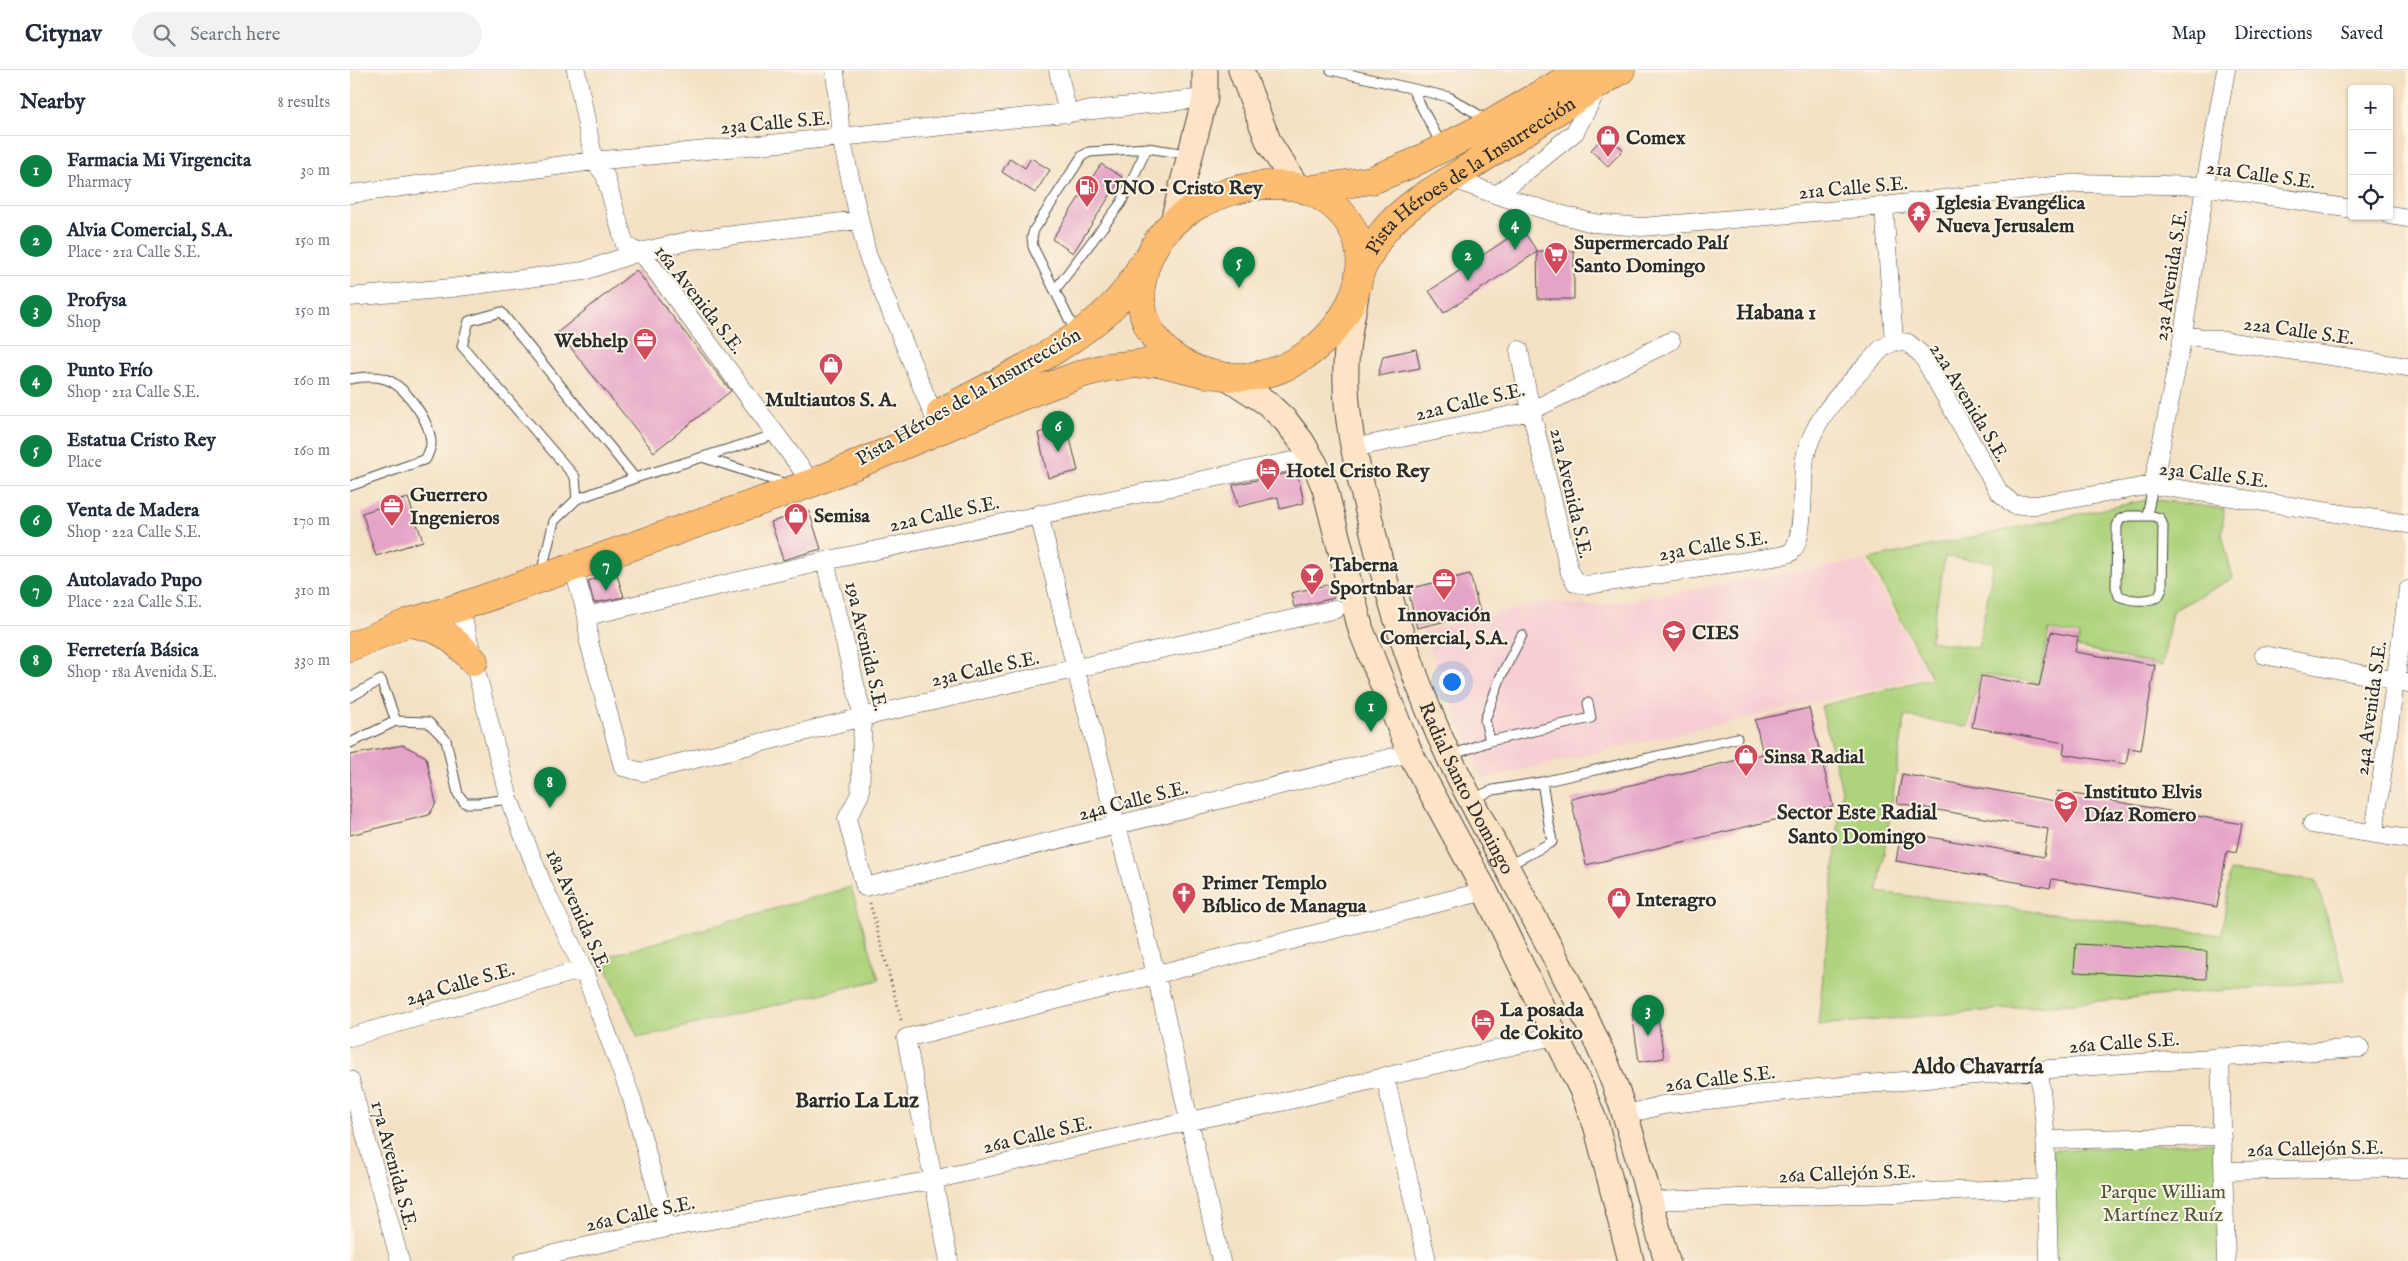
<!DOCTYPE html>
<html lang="en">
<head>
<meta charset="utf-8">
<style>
  :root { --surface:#fff; --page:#f2f2f3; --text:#1f2937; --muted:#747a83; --line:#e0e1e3; --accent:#0b8043 }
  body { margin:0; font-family:"IM FELL English",serif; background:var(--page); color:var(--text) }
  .controls { position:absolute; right:15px; top:15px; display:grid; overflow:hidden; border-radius:5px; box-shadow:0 1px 4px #0004 }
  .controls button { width:45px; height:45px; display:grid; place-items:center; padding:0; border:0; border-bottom:1px solid var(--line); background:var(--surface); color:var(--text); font:25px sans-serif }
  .you { position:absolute; left:1101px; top:611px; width:18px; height:18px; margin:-12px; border:4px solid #fff; border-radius:50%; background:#1a73e8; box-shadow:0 0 0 8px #1a73e833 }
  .badge { display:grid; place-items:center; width:32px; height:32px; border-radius:50%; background:var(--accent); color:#fff; font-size:16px; font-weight:700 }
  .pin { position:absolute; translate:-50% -41px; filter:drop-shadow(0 1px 2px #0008) }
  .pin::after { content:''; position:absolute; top:26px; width:18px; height:15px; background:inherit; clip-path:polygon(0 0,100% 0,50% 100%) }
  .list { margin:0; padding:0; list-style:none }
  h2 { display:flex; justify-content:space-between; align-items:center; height:65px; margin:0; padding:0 20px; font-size:21px }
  h2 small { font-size:16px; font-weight:400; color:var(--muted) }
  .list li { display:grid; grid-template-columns:32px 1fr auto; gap:15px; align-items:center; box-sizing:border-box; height:70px; padding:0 20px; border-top:1px solid var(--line) }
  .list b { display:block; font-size:19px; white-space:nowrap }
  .list p { margin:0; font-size:16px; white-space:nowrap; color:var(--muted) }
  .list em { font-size:16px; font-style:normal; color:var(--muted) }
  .icon { flex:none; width:28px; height:28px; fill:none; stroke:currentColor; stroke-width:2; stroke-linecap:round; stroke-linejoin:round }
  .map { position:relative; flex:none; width:2058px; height:1191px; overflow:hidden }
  header { display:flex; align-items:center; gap:30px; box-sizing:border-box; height:70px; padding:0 25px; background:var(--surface); border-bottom:1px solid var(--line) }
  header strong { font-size:24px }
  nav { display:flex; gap:28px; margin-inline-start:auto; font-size:18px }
  .search { width:350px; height:45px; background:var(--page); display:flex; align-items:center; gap:12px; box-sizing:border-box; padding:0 18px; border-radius:28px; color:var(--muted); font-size:19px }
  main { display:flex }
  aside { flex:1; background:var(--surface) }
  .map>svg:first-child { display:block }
</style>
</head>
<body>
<header>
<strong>Citynav</strong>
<div class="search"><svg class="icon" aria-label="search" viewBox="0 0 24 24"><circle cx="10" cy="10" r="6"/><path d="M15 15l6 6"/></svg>Search here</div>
<nav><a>Map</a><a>Directions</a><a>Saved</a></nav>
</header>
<main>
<aside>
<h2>Nearby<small>8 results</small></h2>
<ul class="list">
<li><span class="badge">1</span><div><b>Farmacia Mi Virgencita</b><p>Pharmacy</p></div><em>30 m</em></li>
<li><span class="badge">2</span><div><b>Alvia Comercial, S.A.</b><p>Place · 21a Calle S.E.</p></div><em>150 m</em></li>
<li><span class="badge">3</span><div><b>Profysa</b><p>Shop</p></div><em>150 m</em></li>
<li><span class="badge">4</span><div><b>Punto Frío</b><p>Shop · 21a Calle S.E.</p></div><em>160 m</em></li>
<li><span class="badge">5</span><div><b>Estatua Cristo Rey</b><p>Place</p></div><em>160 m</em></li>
<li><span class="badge">6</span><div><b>Venta de Madera</b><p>Shop · 22a Calle S.E.</p></div><em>170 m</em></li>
<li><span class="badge">7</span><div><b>Autolavado Pupo</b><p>Place · 22a Calle S.E.</p></div><em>310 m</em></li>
<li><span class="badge">8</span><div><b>Ferretería Básica</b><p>Shop · 18a Avenida S.E.</p></div><em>330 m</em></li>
</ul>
</aside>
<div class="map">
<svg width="2058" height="1191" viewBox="0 0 2058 1191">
  <rect width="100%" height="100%" fill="#fcf5e5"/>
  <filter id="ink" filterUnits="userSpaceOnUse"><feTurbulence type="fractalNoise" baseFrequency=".02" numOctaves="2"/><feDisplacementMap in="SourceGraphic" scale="10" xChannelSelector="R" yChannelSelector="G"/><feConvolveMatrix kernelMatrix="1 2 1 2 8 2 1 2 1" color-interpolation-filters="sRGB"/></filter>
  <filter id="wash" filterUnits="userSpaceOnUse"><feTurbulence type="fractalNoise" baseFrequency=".0096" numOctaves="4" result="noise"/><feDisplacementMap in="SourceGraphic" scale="20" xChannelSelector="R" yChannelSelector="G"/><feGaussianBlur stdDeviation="1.12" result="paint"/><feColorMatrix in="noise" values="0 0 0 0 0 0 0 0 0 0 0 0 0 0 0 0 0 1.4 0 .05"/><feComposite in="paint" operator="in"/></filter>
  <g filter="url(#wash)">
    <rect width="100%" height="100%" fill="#f4e1c5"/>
    <path fill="#f7cfd3" d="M1514,490l65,116 -446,103 -61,-148 125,-29 51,4z"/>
    <path fill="#aed37d" stroke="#6c7f54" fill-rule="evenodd" d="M1801,429l73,10 -2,26 11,43 -61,33 -10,55 -85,-19 3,-12 -31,-5 -10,53 -60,-9 -11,53 -63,-11 -27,176 344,43 8,-64 86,9 29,100 -527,45 24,-235 -21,-84 111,-28 -63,-119zM1595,487l49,5 -16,86 -48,-7z
      M501,817l28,93 -241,58 -36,-80z
      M1871,1072l3,119h-171l-1,-111z"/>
    <g id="blocks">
      <path fill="#e5a3c7" d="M1256,64l17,16 -15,16 -17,-16z
        M660,88l15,10 6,-10 19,12 -15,23 -33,-21z
        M751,94l21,13 -49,76 -21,-14z
        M1172,159l15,22h37v48h-36l-1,-47 -93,61 -15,-22z
        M286,200l95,121 -77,61 -96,-120z
        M1066,279l4,19 -42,8 5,-20z
        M717,356l11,45 -30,7 -10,-45z
        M947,401l7,32 -24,6 -2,-12 -40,10 -5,-22z
        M58,428l15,43 -47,15 -14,-43z
        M459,441l12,38 -38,11 -12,-38z
        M266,502l8,25 -30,6 -6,-22z
        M1120,504l10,39 -63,15 -9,-39z
        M981,514l3,14 -40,9 -3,-14z
        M1701,562l27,5 -3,15 80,13 -14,85 -12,-2 -3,16 -63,-10 2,-11 -93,-16 9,-51 58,10z
        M1459,638l24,98 -247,59 -15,-66 192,-45 -8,-34z
        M53,675l23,12 10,46 -7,12 -79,20v-80z
        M1552,704l153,27 2,-10 185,33 -6,29 -9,-2 -10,56 -165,-28 -2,9 -154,-27 5,-29 143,25 4,-28 -151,-26z
        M1726,874l131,7 -1,28 -132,-7z
        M1307,940l7,48 -25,4 -7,-49z"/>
    </g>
  </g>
  <g filter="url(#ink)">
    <use href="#blocks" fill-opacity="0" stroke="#494642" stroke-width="1"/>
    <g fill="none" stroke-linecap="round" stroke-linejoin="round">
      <defs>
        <path id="service" d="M981,0l118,27 38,23
          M1062,19l29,55
          M705,220l66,-87 26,-55
          M726,263l-43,-86 -1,-10 2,-7 48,-74 7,-4 58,-4 41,6
          M0,309c11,-2 24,-4 35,0 20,6 46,43 46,65 0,4 -3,10 -5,15l-76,27
          M352,387l84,27
          M227,429l-2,-22 -113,-131 7,-25 32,-9 134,166
          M1778,446h25l7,2 3,8 -1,63 -4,8c-12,5 -27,4 -39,-1l-3,-9 1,-61 3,-7z
          M1797,446l6,-31
          M191,504l13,-53 23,-22 58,-21 142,-44
          M0,627l31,-17 15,41
          M1140,671l-5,-21 16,-44 21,-41
          M0,673l46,-22 32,1 18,18 12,54 7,9h13l31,-4
          M1099,686l41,-15 101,-23 -3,-15
          M1122,729l21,-9 49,-8 195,-44
          M1157,796l45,-24 -10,-60"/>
        <path id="minor" d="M226,0l18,91 11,14 20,70 20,12 167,226
          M485,0l6,67 26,117 67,162
          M708,0l10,44
          M1104,109l43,16 55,17 41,11 49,4 242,-21 194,-23 127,3 147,23
          M0,124l244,-33 247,-24 364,-39
          M1147,125l78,-63 24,-46
          M1534,136l10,135
          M2039,145l19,3
          M0,227l101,-9 133,-17 52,-18 56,-13 167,-20
          M1833,265l225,32
          M1544,271l14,2 14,12 77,137 15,13h22l117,-20 255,39
          M1169,280l12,61 39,162 6,10 12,2 192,-29c3,-1 8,-2 11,-4 15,-13 10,-73 14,-94 8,-44 48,-77 76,-109l13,-8
          M1003,378l178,-37 140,-70
          M1803,415l30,-150 22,-149 21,-116
          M689,444l37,156 80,304 65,287
          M475,491l38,156 -3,77 -13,25 18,68 545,-134
          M223,497l14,49 2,26 34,125 20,5 220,-55 473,-108
          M110,537l49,192 35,89 39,81 49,130 35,129
          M237,546l238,-55 486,-104
          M1914,585l144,28
          M1962,754l96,15
          M2024,763l34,-243
          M0,967l233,-68
          M1870,987l6,204
          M1689,1000l6,59 4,132
          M1035,1006l42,185
          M0,1010l50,181
          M1274,1045l39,-10 143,-16 244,-20 310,-21
          M1695,1070l178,-4
          M1874,1101l184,-3
          M1300,1131l397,-13
          M173,1191l144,-33 266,-48 257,-59 96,-20 271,-66
          M599,1191l-43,-223 579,-147"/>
        <g id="secondary">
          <path d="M891,0l28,73 28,44"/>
          <path d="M822,155l33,-127v-28"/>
          <path id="s1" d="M1006,225c-4,24 -10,48 -10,72 -2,52 12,103 24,153 19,82 44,163 80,239 48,98 106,191 150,290 30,67 46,141 67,212"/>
          <path d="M877,307l40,26 19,18 16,21 13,22 10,25 36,141 49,123 75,138 97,199 14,35 35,136"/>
        </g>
        <g id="primary">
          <path d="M916,115c13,0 28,0 41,5 115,49 24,201 -84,186 -67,-9 -103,-67 -69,-129 21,-38 71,-59 112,-62z"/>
          <path d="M956,120l66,-10 39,-16 81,-41 90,-53"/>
          <path id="s2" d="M1009,204c19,-37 25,-49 59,-74l203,-130"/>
          <path d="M591,342c54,-29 146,-71 183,-119 7,-9 13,-19 19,-29"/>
          <path d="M58,553c34,5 44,14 66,38"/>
          <path d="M0,577l57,-24 53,-16 352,-124 205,-85 67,-25 24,-6 50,-5 48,12"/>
        </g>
      </defs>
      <use href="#service" stroke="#494642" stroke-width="11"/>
      <use href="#minor" stroke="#494642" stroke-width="19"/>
      <use href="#secondary" stroke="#494642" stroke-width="27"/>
      <use href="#primary" stroke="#494642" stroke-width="29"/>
      <path stroke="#494642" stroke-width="3" stroke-dasharray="1 4" stroke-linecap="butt" d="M520,833l32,120"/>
      <use href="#service" stroke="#fff" stroke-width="9"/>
      <use href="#minor" stroke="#fff" stroke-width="18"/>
      <use href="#secondary" stroke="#fee4c6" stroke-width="25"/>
      <use href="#primary" stroke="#fdbc70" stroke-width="28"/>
    </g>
  </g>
  <defs>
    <symbol id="shop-pin" viewBox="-11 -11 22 30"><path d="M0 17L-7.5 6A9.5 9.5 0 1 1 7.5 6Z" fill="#d1495b" stroke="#fcf5e5"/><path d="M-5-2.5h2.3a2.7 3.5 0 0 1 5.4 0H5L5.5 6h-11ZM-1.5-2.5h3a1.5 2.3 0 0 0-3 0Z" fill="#fff"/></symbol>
    <symbol id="fuel-pin" viewBox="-11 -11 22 30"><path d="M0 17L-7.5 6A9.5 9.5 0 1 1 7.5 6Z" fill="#d1495b" stroke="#fcf5e5"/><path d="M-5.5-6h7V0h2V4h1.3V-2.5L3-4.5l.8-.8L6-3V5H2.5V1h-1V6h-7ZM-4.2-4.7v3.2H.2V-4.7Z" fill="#fff"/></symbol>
    <symbol id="temple-pin" viewBox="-11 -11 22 30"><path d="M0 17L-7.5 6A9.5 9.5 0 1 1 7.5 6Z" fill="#d1495b" stroke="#fcf5e5"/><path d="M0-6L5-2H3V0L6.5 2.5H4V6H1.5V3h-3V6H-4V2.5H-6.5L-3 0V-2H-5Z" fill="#fff"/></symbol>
    <symbol id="supermarket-pin" viewBox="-11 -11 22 30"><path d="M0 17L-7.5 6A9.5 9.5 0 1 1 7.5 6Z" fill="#d1495b" stroke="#fcf5e5"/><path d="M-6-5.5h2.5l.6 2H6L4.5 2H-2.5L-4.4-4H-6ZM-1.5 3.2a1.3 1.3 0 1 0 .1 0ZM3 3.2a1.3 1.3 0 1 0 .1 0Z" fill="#fff"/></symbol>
    <symbol id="office-pin" viewBox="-11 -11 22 30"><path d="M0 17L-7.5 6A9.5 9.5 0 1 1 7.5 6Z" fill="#d1495b" stroke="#fcf5e5"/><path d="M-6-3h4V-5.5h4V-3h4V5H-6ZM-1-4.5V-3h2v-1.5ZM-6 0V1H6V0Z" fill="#fff"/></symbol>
    <symbol id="hotel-pin" viewBox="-11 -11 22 30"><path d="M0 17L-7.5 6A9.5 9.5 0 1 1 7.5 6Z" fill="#d1495b" stroke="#fcf5e5"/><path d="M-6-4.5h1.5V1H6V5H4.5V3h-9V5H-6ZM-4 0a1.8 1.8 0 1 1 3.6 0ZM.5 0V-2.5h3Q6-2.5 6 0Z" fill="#fff"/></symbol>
    <symbol id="bar-pin" viewBox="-11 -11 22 30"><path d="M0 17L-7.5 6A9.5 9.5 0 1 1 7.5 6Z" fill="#d1495b" stroke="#fcf5e5"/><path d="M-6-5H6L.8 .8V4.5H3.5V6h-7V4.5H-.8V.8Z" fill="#fff"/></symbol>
    <symbol id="university-pin" viewBox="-11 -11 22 30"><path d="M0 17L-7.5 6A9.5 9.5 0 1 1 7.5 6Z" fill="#d1495b" stroke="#fcf5e5"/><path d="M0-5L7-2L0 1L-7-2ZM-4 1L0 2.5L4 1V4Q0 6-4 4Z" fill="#fff"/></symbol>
    <symbol id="school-pin" viewBox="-11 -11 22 30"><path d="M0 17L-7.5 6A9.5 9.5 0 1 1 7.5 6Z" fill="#d1495b" stroke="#fcf5e5"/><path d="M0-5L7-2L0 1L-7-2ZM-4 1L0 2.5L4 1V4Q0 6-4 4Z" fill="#fff"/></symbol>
    <symbol id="church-pin" viewBox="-11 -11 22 30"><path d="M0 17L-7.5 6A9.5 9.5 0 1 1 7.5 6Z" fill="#d1495b" stroke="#fcf5e5"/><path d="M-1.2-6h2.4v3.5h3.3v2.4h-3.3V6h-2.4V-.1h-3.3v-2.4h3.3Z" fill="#fff"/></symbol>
  </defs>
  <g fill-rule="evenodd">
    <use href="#shop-pin" x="1244" y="53" width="28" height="38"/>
    <use href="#fuel-pin" x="723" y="103" width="28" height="38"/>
    <use href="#temple-pin" x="1555" y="129" width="28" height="38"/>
    <use href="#supermarket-pin" x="1192" y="170" width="28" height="38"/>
    <use href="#office-pin" x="281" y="256" width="28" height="38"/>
    <use href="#shop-pin" x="467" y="281" width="28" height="38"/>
    <use href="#hotel-pin" x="904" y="386" width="28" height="38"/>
    <use href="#office-pin" x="28" y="422" width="28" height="38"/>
    <use href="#shop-pin" x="432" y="431" width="28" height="38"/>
    <use href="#bar-pin" x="948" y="491" width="28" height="38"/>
    <use href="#office-pin" x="1080" y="496" width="28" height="38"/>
    <use href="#university-pin" x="1310" y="548" width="28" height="38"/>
    <use href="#shop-pin" x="1382" y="672" width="28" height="38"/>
    <use href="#school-pin" x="1702" y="719" width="28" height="38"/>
    <use href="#church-pin" x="820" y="810" width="28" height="38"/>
    <use href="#shop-pin" x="1255" y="815" width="28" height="38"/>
    <use href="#hotel-pin" x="1119" y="937" width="28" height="38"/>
  </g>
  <g text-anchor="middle" stroke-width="4" stroke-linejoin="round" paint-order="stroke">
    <g font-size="20" fill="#2b2b2b" stroke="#fcf5e5">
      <text transform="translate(425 52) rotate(-5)" y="7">23a Calle S.E.</text>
      <text transform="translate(1911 104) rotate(8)" y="7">21a Calle S.E.</text>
      <text dy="7" stroke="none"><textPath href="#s2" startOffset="152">Pista Héroes de la Insurrección</textPath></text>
      <text transform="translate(1503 117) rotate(-5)" y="7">21a Calle S.E.</text>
      <text transform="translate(1820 205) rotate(-81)" y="7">23a Avenida S.E.</text>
      <text transform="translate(350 229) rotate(52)" y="7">16a Avenida S.E.</text>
      <text transform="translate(1949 260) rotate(8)" y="7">22a Calle S.E.</text>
      <text transform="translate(618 326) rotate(-30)" y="7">Pista Héroes de la Insurrección</text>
      <text transform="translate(1120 331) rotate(-13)" y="7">22a Calle S.E.</text>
      <text transform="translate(1620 332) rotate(59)" y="7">22a Avenida S.E.</text>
      <text transform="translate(1864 404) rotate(7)" y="7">23a Calle S.E.</text>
      <text transform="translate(1222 423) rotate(77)" y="7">21a Avenida S.E.</text>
      <text transform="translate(594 443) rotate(-12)" y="7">22a Calle S.E.</text>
      <text transform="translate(1363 475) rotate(-9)" y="7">23a Calle S.E.</text>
      <text transform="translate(517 576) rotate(77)" y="7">19a Avenida S.E.</text>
      <text transform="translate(635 598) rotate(-12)" y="7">23a Calle S.E.</text>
      <text transform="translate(2020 638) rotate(-82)" y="7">24a Avenida S.E.</text>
      <text dy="7" stroke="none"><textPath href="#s1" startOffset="514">Radial Santo Domingo</textPath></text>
      <text transform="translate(783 730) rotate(-14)" y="7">24a Calle S.E.</text>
      <text transform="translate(229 840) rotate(66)" y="7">18a Avenida S.E.</text>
      <text transform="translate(110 913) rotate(-16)" y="7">24a Calle S.E.</text>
      <text transform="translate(1774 972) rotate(-4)" y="7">26a Calle S.E.</text>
      <text transform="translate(1370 1008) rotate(-7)" y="7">26a Calle S.E.</text>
      <text transform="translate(687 1064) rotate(-13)" y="7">26a Calle S.E.</text>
      <text transform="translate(1965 1078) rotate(-1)" y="7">26a Callejón S.E.</text>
      <text transform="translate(45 1095) rotate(75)" y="7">17a Avenida S.E.</text>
      <text transform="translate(1497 1103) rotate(-2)" y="7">26a Callejón S.E.</text>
      <text transform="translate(290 1143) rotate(-12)" y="7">26a Calle S.E.</text>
    </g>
    <g font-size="20" font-weight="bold" fill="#2b2b2b" stroke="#fcf5e5" text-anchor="start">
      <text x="1276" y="74">Comex</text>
      <text x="754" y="124">UNO - Cristo Rey</text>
      <text x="1586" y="139">Iglesia Evangélica<tspan x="1586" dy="23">Nueva Jerusalem</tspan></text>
      <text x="1224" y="179">Supermercado Palí<tspan x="1224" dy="23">Santo Domingo</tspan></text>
      <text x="278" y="277" text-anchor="end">Webhelp</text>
      <text x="481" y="336" text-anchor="middle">Multiautos S. A.</text>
      <text x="936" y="407">Hotel Cristo Rey</text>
      <text x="60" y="431">Guerrero<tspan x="60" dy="23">Ingenieros</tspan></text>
      <text x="464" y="452">Semisa</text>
      <text x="980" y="501">Taberna<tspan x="980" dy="23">Sportnbar</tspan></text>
      <text x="1094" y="551" text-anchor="middle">Innovación<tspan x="1094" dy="23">Comercial, S.A.</tspan></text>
      <text x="1342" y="569">CIES</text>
      <text x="1414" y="693">Sinsa Radial</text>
      <text x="1734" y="728">Instituto Elvis<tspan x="1734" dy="23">Díaz Romero</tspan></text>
      <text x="852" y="819">Primer Templo<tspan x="852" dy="23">Bíblico de Managua</tspan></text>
      <text x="1286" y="836">Interagro</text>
      <text x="1150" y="946">La posada<tspan x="1150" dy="23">de Cokito</tspan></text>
    </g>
    <g font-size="20" fill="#4c5540" stroke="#fcf5e5">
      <text x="1813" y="1128">Parque William<tspan x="1813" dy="23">Martínez Ruíz</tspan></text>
    </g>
    <g font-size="21" font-weight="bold" fill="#2b2b2b" stroke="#fcf5e5">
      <text x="1426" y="249">Habana 1</text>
      <text x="1507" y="749">Sector Este Radial<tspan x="1507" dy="24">Santo Domingo</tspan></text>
      <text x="1628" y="1003">Aldo Chavarría</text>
      <text x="507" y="1037">Barrio La Luz</text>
    </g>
  </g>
</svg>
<div class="controls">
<button>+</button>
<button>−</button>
<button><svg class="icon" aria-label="locate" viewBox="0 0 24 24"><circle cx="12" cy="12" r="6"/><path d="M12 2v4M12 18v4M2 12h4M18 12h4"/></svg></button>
</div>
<div class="you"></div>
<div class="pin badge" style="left:1021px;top:662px">1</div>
<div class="pin badge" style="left:1118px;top:211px">2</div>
<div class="pin badge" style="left:1298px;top:966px">3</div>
<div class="pin badge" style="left:1165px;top:180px">4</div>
<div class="pin badge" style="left:889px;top:218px">5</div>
<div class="pin badge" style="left:708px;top:382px">6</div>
<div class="pin badge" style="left:256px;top:521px">7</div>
<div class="pin badge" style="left:200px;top:738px">8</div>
</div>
</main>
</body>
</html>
